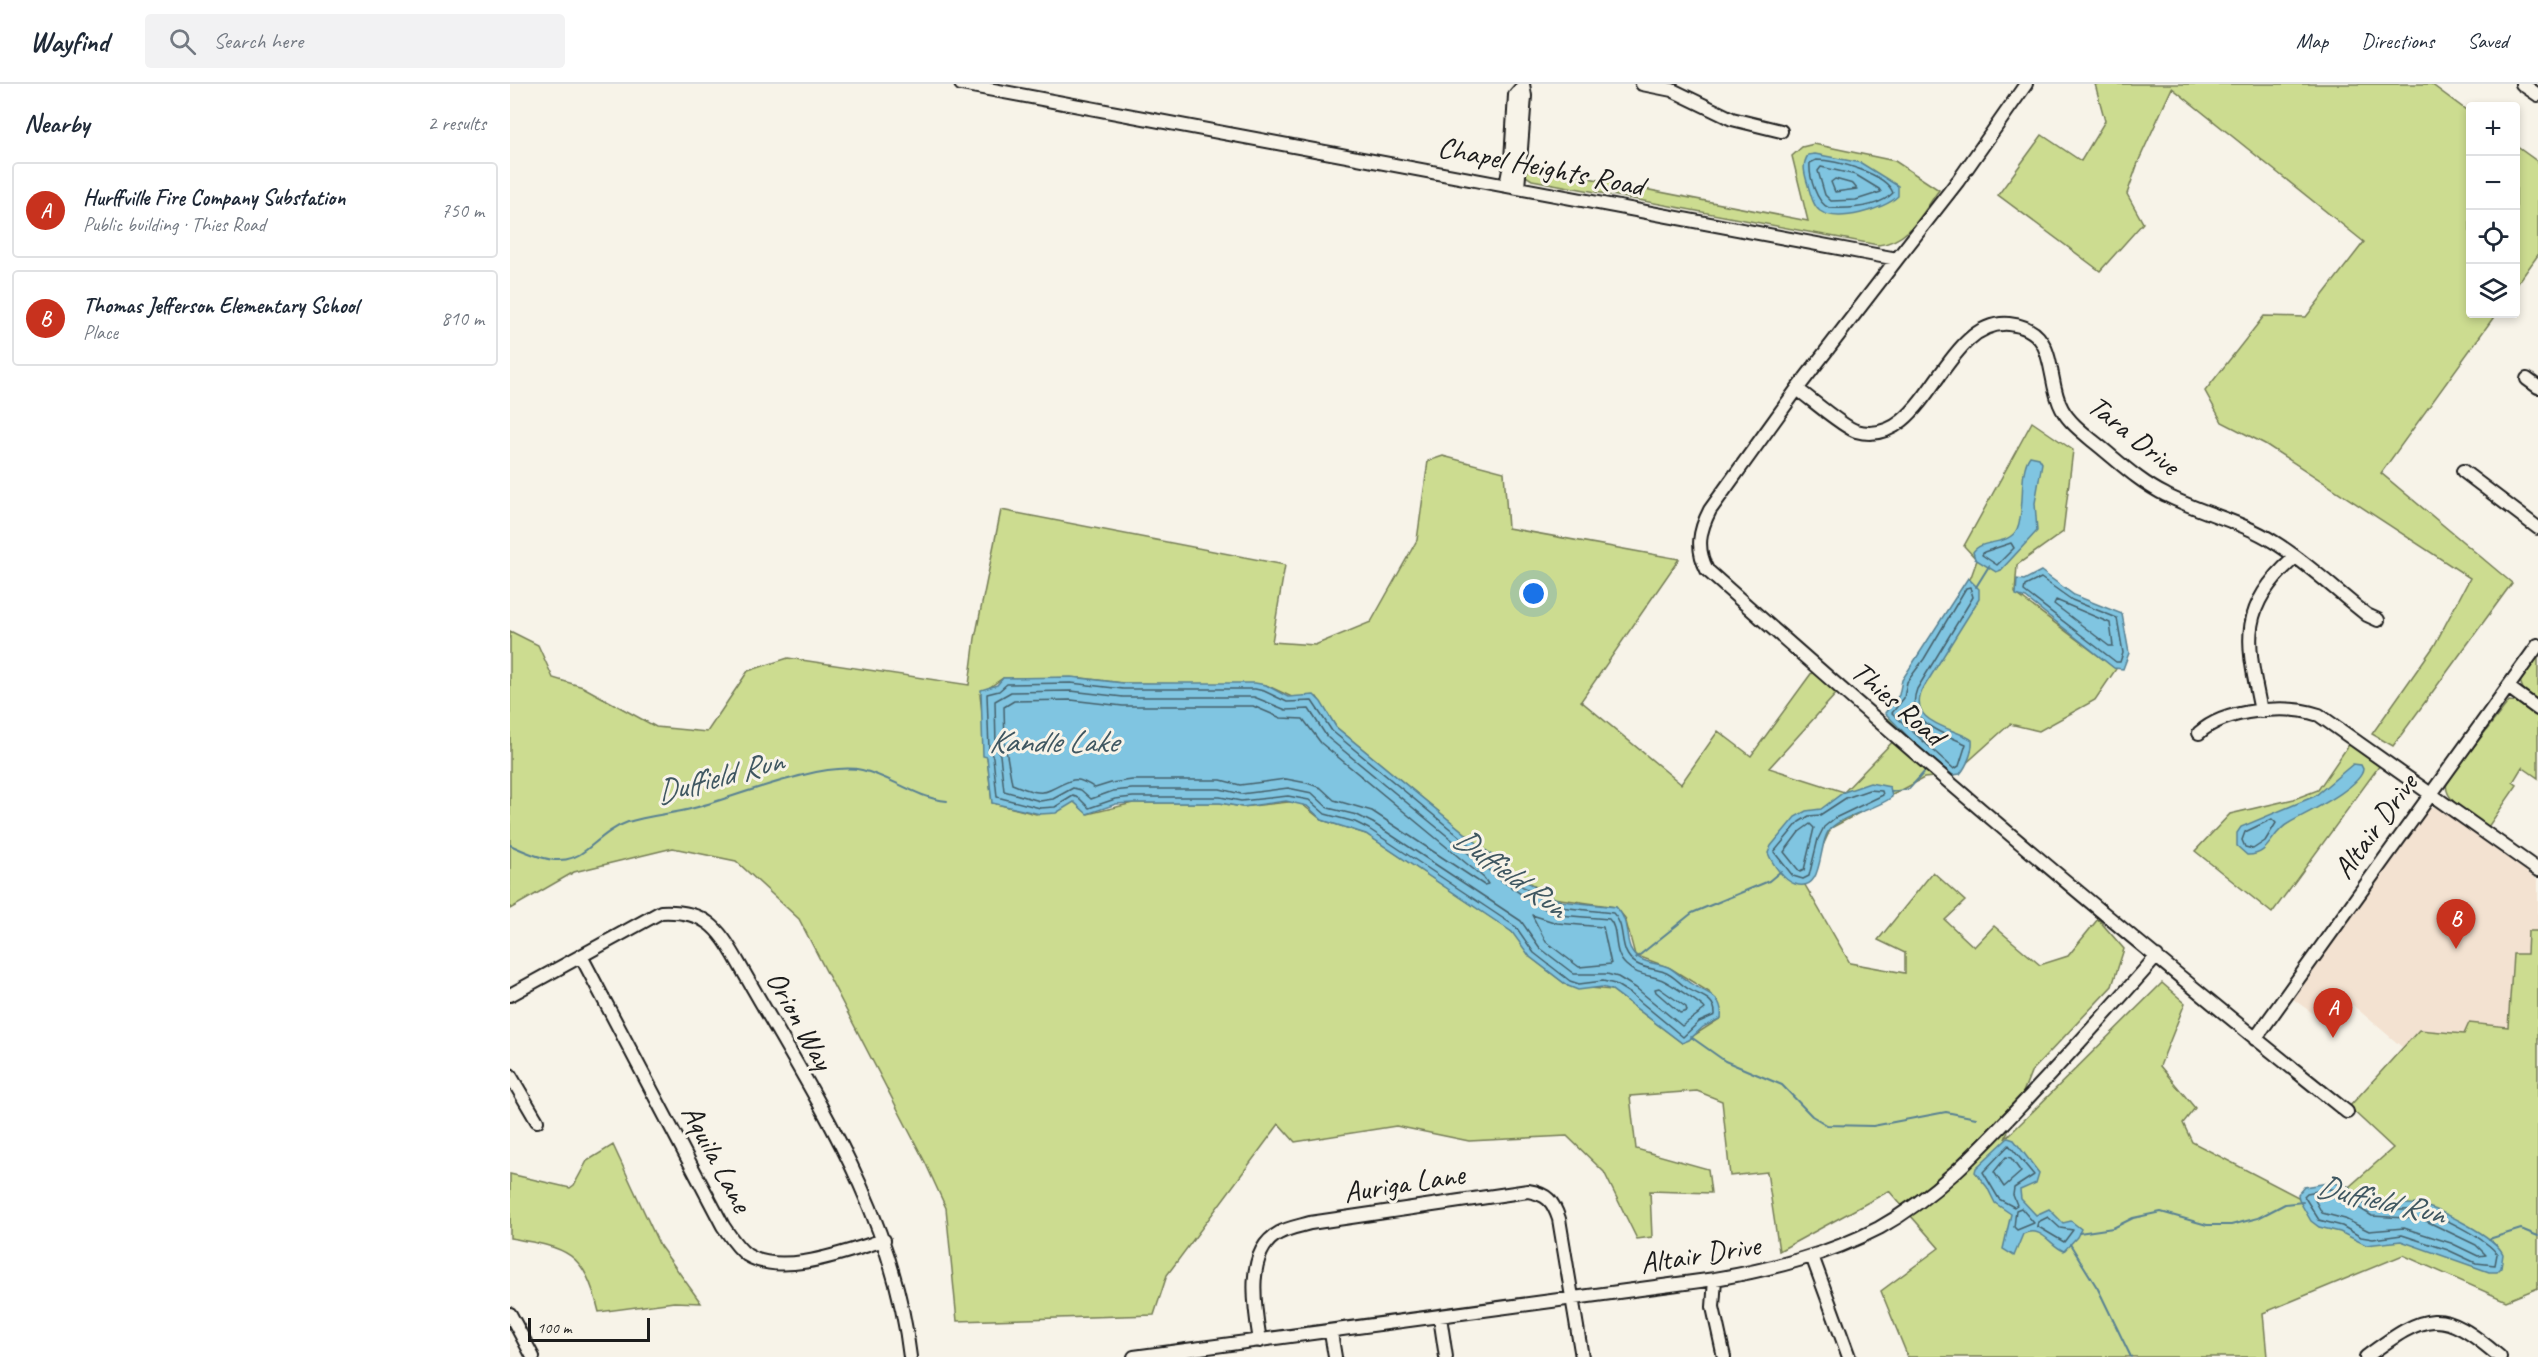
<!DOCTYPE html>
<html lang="en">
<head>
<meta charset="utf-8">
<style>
  :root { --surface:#fff; --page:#f2f2f3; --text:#1f2937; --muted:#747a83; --line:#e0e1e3; --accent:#c8321e }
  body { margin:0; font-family:Caveat,sans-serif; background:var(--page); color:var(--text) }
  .controls { position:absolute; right:18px; top:18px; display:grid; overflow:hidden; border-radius:6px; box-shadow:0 3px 9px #0003 }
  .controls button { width:54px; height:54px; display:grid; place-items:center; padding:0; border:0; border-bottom:2px solid var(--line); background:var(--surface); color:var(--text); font:30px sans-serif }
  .scale { position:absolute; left:18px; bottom:15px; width:122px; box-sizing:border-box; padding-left:6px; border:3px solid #1c1c1c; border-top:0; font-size:16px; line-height:21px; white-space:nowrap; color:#1c1c1c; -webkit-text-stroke:4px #f7f3e8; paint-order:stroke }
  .you { position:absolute; left:1024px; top:510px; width:21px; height:21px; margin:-15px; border:4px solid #fff; border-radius:50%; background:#1a73e8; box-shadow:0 0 0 9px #1a73e833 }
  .badge { display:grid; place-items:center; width:39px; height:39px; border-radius:50%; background:var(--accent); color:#fff; font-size:20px; font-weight:700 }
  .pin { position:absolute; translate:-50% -50px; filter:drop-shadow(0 2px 3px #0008) }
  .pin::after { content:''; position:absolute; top:32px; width:21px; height:18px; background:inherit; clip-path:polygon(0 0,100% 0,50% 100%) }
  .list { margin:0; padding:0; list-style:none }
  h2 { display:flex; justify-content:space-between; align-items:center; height:78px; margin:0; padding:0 24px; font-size:26px }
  h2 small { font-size:20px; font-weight:400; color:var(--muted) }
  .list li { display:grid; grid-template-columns:39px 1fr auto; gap:18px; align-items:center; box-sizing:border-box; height:96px; margin:0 12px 12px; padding:0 12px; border:2px solid var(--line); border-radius:6px }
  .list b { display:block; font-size:22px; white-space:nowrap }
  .list p { margin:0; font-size:20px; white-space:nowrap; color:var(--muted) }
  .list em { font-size:20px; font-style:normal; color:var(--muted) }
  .icon { flex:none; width:33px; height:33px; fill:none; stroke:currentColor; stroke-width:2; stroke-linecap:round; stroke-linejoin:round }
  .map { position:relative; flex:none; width:2028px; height:1273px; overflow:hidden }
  header { display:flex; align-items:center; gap:36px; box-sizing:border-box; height:84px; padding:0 30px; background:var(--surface); border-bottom:2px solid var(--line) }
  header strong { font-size:28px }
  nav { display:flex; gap:33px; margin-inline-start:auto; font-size:21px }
  .search { width:420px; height:54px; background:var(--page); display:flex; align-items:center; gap:15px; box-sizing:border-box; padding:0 21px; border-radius:6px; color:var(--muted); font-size:22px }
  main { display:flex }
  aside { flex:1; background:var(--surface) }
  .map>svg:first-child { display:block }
</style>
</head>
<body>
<header>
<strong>Wayfind</strong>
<div class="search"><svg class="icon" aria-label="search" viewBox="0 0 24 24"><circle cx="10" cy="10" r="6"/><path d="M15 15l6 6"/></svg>Search here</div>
<nav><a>Map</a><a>Directions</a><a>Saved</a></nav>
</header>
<main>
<aside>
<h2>Nearby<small>2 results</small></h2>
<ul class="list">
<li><span class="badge">A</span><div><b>Hurffville Fire Company Substation</b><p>Public building · Thies Road</p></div><em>750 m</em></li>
<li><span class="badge">B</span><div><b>Thomas Jefferson Elementary School</b><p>Place</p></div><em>810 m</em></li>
</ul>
</aside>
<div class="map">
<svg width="2028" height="1273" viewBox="0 0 2028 1273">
  <rect width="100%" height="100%" fill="#f7f3e8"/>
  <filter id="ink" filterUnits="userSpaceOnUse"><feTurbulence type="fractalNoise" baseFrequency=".0167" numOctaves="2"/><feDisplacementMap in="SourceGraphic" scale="12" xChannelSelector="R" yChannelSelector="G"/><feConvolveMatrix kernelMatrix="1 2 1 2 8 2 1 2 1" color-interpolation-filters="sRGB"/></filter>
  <g filter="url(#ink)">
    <path fill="#f3e2d1" d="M1927,723l101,73v266l-189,-39 53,-60 -60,-51 -20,24 -29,-21 136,-191z"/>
    <path fill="#ccdc90" stroke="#747c56" stroke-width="1.5" fill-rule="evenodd" d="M1585,0h336l39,29v201h26l-115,159 131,110 -119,163 -21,-12 62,-88 36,-68 -205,-134 -43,-22 -17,-31 59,-75 42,1 58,-75 -192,-154 -33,72 -12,34 16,29 -43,48 -102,-76 44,-60 39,26 24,-40z
      M1304,60l81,17 44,29c-17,23 -29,52 -61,55l-346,-65 -8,-5 -2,-10 286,56 -16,-65 10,-9z
      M2006,62l22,16v93l-22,31z
      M1522,338l41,28 -10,82 -46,33 -2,28 101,76 -21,31 -56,31 -29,-7 -57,51 -29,3 -93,50 -26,57 45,78 55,10v-20l-27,-13 55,-68 32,29 -20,19 29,27 20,-21 46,39 28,-9 30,-37 26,30 -12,37 -81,86 -26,67 157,-156 23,20 -25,63 35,42 -12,15 9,19 106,55 52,-11 43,-38 -44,-41 70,-77 45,4 5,-11 39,4 5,-73h14l1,-23h10v357l-32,13 -103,-46 -140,58 4,44h-359l-27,-66 58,-43 -50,-57 -110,60 -12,-79 -37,4 -8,-75 -25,-10 -67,5 6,53 72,20 3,24 -61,-2 2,46 -15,2 -33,-67 -37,-36 -98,5 -73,-15 -101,16 -16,-18 -112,151 -13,40 -197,6 -11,-113 -21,-46 -126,-243 -63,-58 -63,-13 -99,24 -64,37v-278l28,14 15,33 30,9 73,40 51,5 41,-61 40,-13 181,27 6,-47 26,-128 284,55 -13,77 43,3 56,-23 46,-82 11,-79 15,-5 61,16 4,56 171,31 -98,142 100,83 37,-53 33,25 62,-85 23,23 -67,74 75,24 58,-60 -14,-13 83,-142 6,-17 -13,-14zM493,594h79l41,5 143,2 28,13 23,-1 19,30 175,144 42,27 63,9 9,11 10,37 35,13 39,24 12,26 -39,25 -70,-53 -44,-4 -38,-29 -12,-20 -10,-8 -142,-95 -44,-14 -24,-19 -56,6 -22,-4h-87l-45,11 -14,-12 -38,12 -44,-11 -12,-109z
      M2028,570v46l-15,-11 -3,-8z
      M1999,617l7,1 22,15v61l-16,-11 -9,15 4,3 -29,42c-13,-10 -50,-28 -40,-47z
      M1840,659l30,22 -108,148 -77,-62 35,-37 64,-15 24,-9z
      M103,1061l47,101 41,57 -27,-1 -75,10c-15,-61 -31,-64 -89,-74v-64l60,14 4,-3 13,-24z"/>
    <path fill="#80c5e1" stroke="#588192" stroke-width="1.5" d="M1305,70l46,9 37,23v10c-14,14 -61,27 -78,15 -8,-6 -10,-20 -13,-29 -3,-11 -5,-17 1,-27z
      M1520,372l9,2 3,5 -7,40 2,28 -36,39 -5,2 -21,-13 -2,-7c9,-14 35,-5 44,-23 9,-19 1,-57 13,-73z
      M1531,487l33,24 48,19 7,39 -6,16 -9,-1 -88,-70 -10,-3 1,-16 7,1z
      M1458,494l11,11v10l-55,88c-21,37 33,41 48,53 1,11 -5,26 -12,34l-7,1 -32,-25 -36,-37 14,-18 3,-15z
      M561,593l52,6h132l11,2 22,12 26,-2 7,7 15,25 175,144 34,23 16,7 55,6c18,18 4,41 25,52 8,5 18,4 27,8 8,4 14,11 22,16 15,10 34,12 31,35l-18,9 -14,13 -7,3 -70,-53 -10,-3 -24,3 -10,-4 -38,-29 -18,-25 -146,-98 -44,-14 -15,-14 -21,-5 -44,6 -22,-4h-87l-17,1 -29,10 -13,-12 -18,11 -16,1 -48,-11 -5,-46 -4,-1 -2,-66 16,-5 6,-7z
      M1843,680l8,1 2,4c-1,18 -59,45 -74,54 -18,9 -19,33 -42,32l-10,-9v-13l4,-6 74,-31z
      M1360,699l20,4 2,10c-18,14 -46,16 -62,32 -13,14 -5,65 -35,55 -11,-3 -23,-21 -27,-31l3,-7 24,-29 11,-6 15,-2 23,-17z
      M1498,1054l6,2 25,33 -3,10 -16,7 1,9 15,16 13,-6 14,14 8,-2 10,8 -4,8 -13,14c-14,-5 -22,-26 -41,-17l-9,22 -11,-7 8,-35 -16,-11 -8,-16 -12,-15 1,-4z
      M1818,1099c27,0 25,12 46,19 14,5 31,0 46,3 20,4 75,31 83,49l-2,14 -4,4h-8l-88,-31 -35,4 -26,-13 -21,-5 -8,-6 -12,-21 -1,-6 6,-7z"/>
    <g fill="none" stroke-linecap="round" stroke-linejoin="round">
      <path stroke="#44606b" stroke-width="1.5" d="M1306,76c19,0 70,13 77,33 -15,15 -43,16 -64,15 -13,-6 -20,-31 -19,-45z
        M1311,83l35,8 23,14 2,3 -25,8 -25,1 -6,-6 -7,-24z
        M1325,95l18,5 4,5 -22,3 -4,-10z
        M1501,459l3,5 -17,17 -15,-10 2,-3z
        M1531,494l31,22 45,18 6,35 -3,9h-4l-92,-71 1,-5z
        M1460,503l3,10 -56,92c-13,34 26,44 49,55l-7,22 -5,3 -62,-56 12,-15 3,-16 17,-23 42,-71z
        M1546,516l54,23 3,23h-4l-55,-42z
        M561,599l52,6h132l9,2 23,11 25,-1 20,30 175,145 34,23 19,8 53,6c15,14 3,39 24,51 9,5 19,5 27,8 9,3 15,11 23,16 11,8 29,9 28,27l-16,7 -16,15 -52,-43 -16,-10 -12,-3 -24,3 -9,-3 -36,-28 -18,-26 -147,-98 -14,-7 -30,-8 -16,-14 -21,-4 -47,5 -21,-4h-87l-18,2 -26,9 -10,-10 -6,-2 -18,11 -15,1 -43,-11 -4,-40 -4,-7 -2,-56 12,-3 8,-7z
        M561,607l52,6h131l32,13 23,-1 18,28 175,144 35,24 22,10 50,4c11,11 2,32 17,46 10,10 22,10 34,14 7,2 44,27 45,30l-23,17 -46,-38 -18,-11 -11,-3h-33l-34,-26 -19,-27 -148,-98 -16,-8 -29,-7 -16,-15 -24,-5 -47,6 -21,-5h-88l-19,2 -22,8 -10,-9 -8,-2 -20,11 -13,2 -36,-10 -4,-36 -4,-8 -1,-46 16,-9z
        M561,616l52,6h130l28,12 22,1 18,24 163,135 4,6 -4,1 -112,-74 -38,-11 -13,-12 -14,-5 -21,-4 -46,6 -19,-5h-89l-21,3 -16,5c-22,-15 -24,-7 -45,2 -11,6 -27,-2 -38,-6l-7,-40 -1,-37 10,-6z
        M1359,706l13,1 1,4 -48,23 -11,9 -6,12 -9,37 -6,3 -10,-3 -19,-24 25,-30 10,-6 11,-1 26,-17z
        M1762,735l4,4 -11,18 -12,8 -8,-2 -3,-7 3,-8z
        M1300,740l4,4 -10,42 -4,2 -16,-20 15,-20z
        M1022,831l25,8 46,4 8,37 -32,3 -33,-25z
        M1149,904l27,19 1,4 -7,2 -24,-21 -1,-3z
        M1499,1061l25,30 -20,13 -1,7 4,10 -3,2 -15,-8 -16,-27z
        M1496,1073l5,1 10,14 -17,15 -10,-15z
        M1818,1105c24,0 27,15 46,19 13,4 28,1 42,2 19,2 71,29 81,44l-2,11 -19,-2 -28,-13 -46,-15 -29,4 -12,-2 -19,-11 -23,-6 -15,-24 3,-3z
        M1819,1112l14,2 29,18 50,3 54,26 10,10 -8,1 -27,-13 -47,-15 -35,3 -24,-12 -23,-6 -7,-13z
        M1511,1124l13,15 -17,7 -3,-3 2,-17z
        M1538,1133l12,11 13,2 -9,12 -27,-16 1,-4z"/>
      <path stroke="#588192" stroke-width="2" d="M1466,503l13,-21
        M1381,708l18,-3 18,-20
        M0,761c25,11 52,25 76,5 14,-11 25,-22 42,-28 21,-7 45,-8 66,-14 42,-11 128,-47 168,-38 30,7 54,28 85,31
        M1126,874l56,-45 77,-32 12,-10
        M1181,953l34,24 57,24 30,31 15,9 46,1 73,-14 30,6
        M1569,1149l34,-5 20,-10 28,-6 46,13h24l27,-7 27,-14 18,-2
        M1979,1155l32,-10 17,7
        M1560,1160l28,45 33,68"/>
      <defs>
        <path id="minor" d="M451,0l936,175 61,-78 68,-97
          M1132,0l30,6 60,29 49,12
          M2012,0l16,11
          M996,101l5,-25 4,-65 7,-8
          M1008,104l7,-92 -2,-12
          M1387,175l-100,130 -87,121c-11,21 -14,39 -3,60 208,186 422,368 640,542
          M2017,295l11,8
          M1287,305c13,9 46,38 59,42 71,20 86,-112 153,-107 51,5 36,55 53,85 7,13 20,23 31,32 24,19 46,41 73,54 35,18 75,26 108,47 33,20 62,49 93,73l11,5
          M1953,387l75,57
          M1998,603l30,22
          M1751,627c-14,-69 -24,-101 33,-153
          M1689,649c26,-24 88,-29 120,-18l219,155
          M71,872l142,270c7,10 14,22 24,29 35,22 101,-4 137,-15
          M0,911l151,-83c44,-2 57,15 77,50 72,128 155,247 172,395
          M1745,955l283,-394
          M0,991l27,46
          M1302,1172l37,101
          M1205,1195l-2,28 11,50
          M0,1230l23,43
          M930,1233l6,40
          M821,1249l4,24
          M750,1257c-5,-31 -16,-90 19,-108 9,-5 21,-7 31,-10l218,-32c19,3 25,10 31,28l23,138
          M624,1273l581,-78c57,-10 112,-24 164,-51 58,-32 102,-80 147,-128 44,-47 88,-95 131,-144
          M1856,1273c61,-45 75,-51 134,0"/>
      </defs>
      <use href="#minor" stroke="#1c1c1c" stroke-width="16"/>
      <use href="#minor" stroke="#f7f3e8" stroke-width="12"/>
    </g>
  </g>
  <g text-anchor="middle" stroke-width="6" stroke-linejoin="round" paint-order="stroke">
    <g font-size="30" fill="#1c1c1c" stroke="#f7f3e8">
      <text transform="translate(1031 82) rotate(11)" y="10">Chapel Heights Road</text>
      <text transform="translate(1624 351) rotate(39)" y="10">Tara Drive</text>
      <text transform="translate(1388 619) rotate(41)" y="10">Thies Road</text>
      <text transform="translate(1865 742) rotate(-54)" y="10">Altair Drive</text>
      <text transform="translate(290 936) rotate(61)" y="10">Orion Way</text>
      <text transform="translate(207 1074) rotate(62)" y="10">Aquila Lane</text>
      <text transform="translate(894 1099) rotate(-9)" y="10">Auriga Lane</text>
      <text transform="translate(1190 1170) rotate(-9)" y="10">Altair Drive</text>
    </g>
    <g font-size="32" font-style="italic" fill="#3f5761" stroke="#f7f3e8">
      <text x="543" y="668">Kandle Lake</text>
      <text transform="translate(209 692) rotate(-15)" y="11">Duffield Run</text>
      <text transform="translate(1001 788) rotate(36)" y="11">Duffield Run</text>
      <text transform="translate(1871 1115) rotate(13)" y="11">Duffield Run</text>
    </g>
  </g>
</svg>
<div class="controls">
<button>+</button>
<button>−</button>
<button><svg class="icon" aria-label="locate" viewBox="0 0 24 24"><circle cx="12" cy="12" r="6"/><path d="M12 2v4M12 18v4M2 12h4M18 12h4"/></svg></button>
<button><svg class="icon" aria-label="layers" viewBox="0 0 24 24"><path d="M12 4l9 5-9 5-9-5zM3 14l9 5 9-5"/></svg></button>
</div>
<div class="scale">100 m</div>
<div class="you"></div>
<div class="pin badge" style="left:1823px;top:954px">A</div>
<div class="pin badge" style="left:1946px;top:865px">B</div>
</div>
</main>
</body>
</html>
